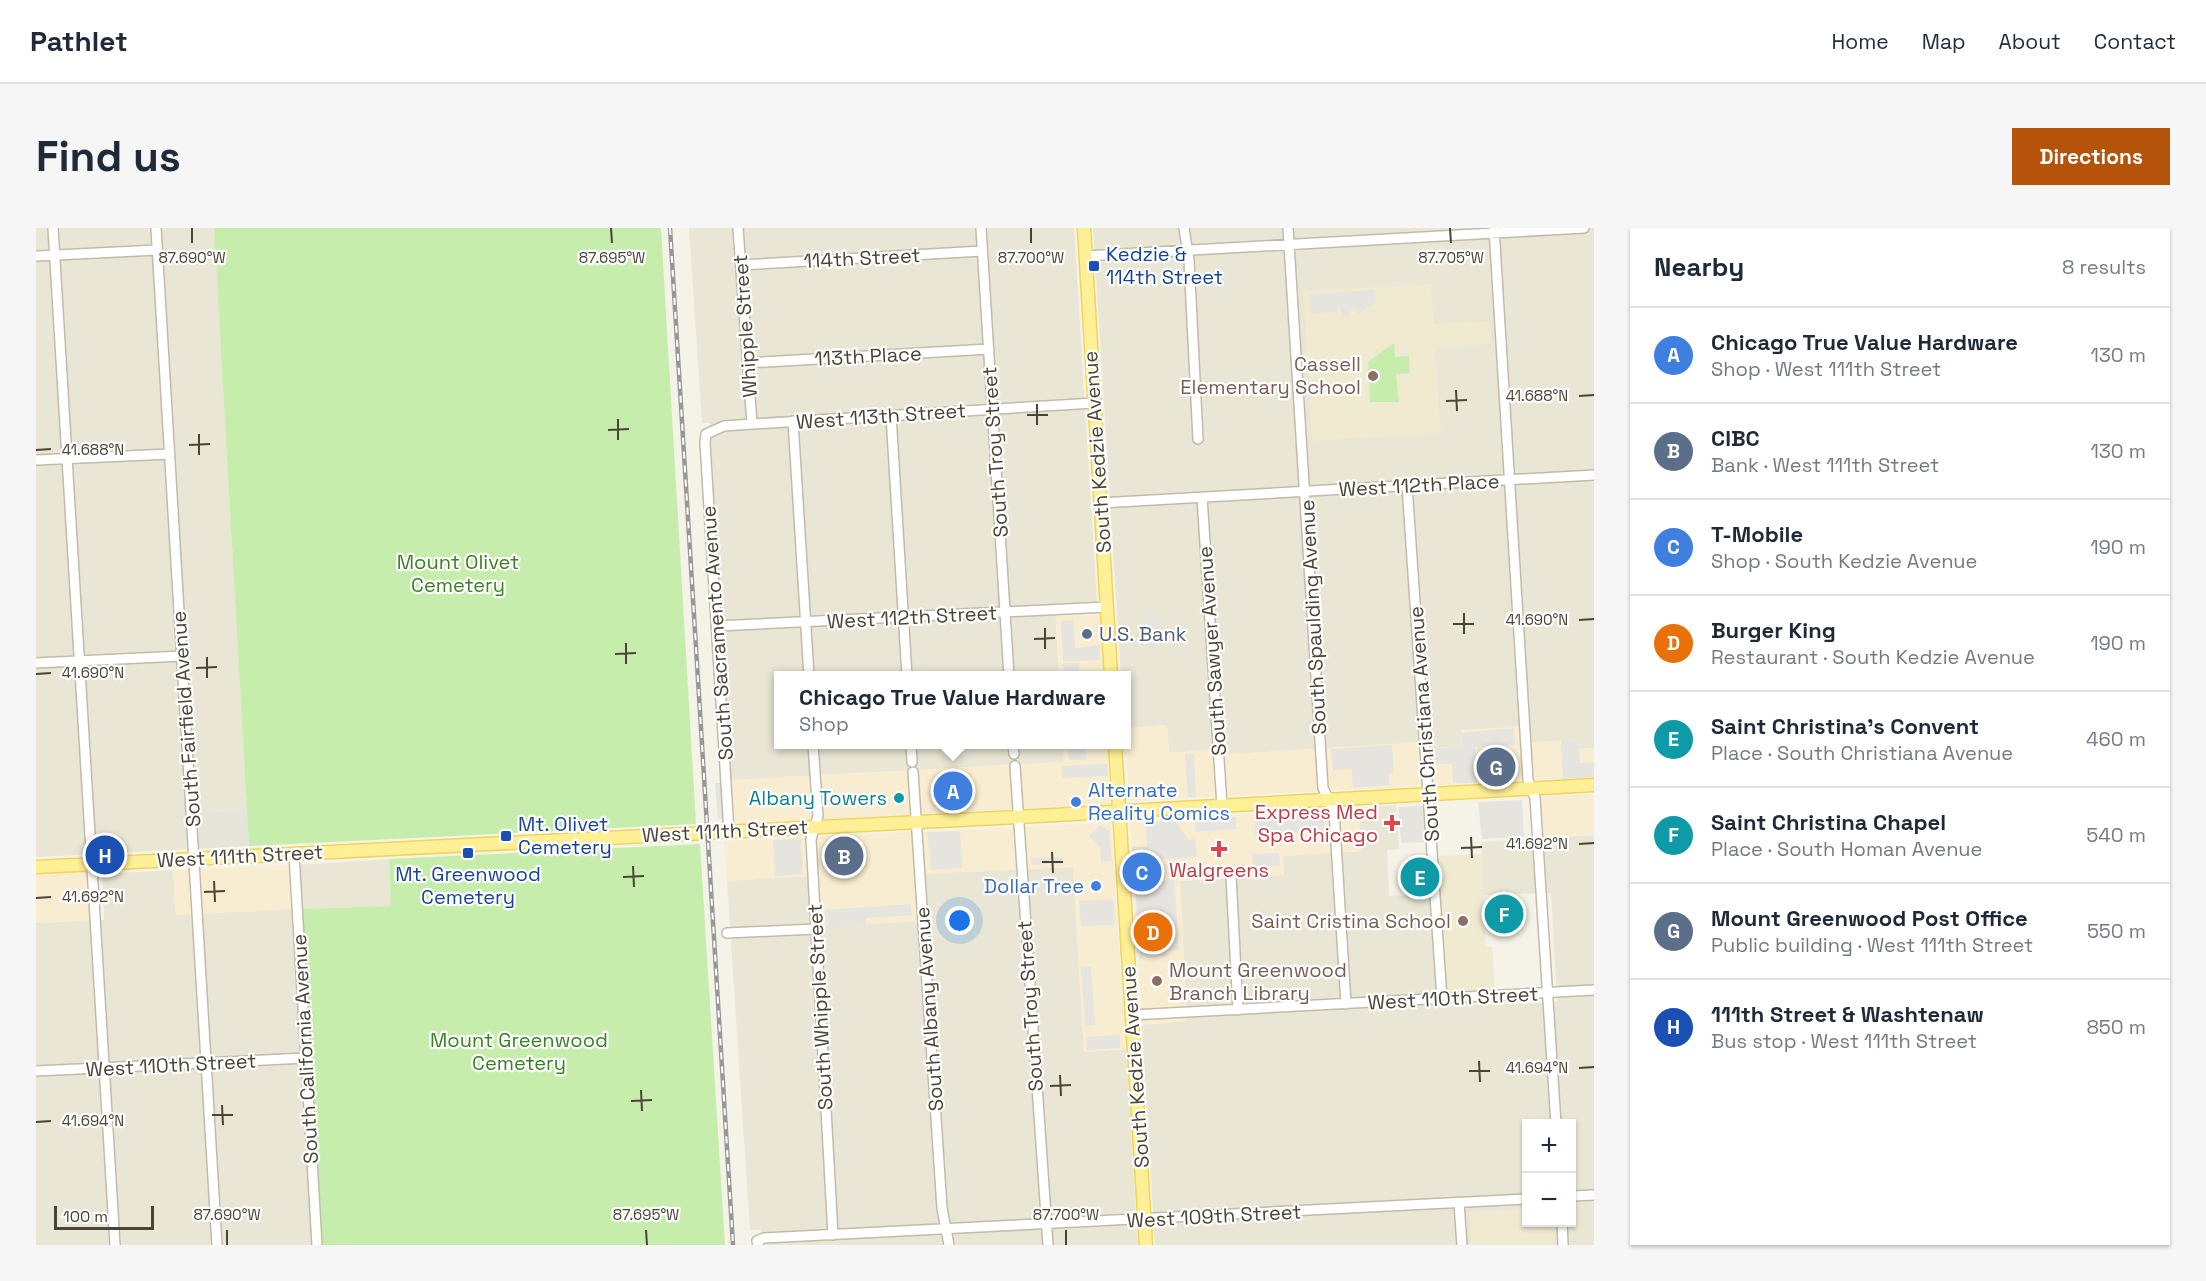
<!DOCTYPE html>
<html lang="en">
<head>
<meta charset="utf-8">
<style>
  :root { --surface:#fff; --page:#f6f6f7; --text:#1f2937; --muted:#747a83; --line:#e0e1e3; --accent:#b45309 }
  body { margin:0; font-family:"Space Grotesk",sans-serif; background:var(--page); color:var(--text) }
  .controls { position:absolute; right:18px; bottom:18px; display:grid; overflow:hidden; border-radius:0px; box-shadow:0 2px 4px #0004 }
  .controls button { width:54px; height:54px; display:grid; place-items:center; padding:0; border:0; border-bottom:2px solid var(--line); background:var(--surface); color:var(--text); font:30px sans-serif }
  .scale { position:absolute; left:18px; bottom:15px; width:100px; box-sizing:border-box; padding-left:6px; border:3px solid #494435; border-top:0; font-size:16px; line-height:21px; white-space:nowrap; color:#494435; -webkit-text-stroke:4px #fff; paint-order:stroke }
  .you { position:absolute; left:924px; top:693px; width:21px; height:21px; margin:-15px; border:4px solid #fff; border-radius:50%; background:#1a73e8; box-shadow:0 0 0 9px #1a73e833 }
  .badge { display:grid; place-items:center; width:39px; height:39px; border-radius:50%; background:var(--accent); color:#fff; font-size:20px; font-weight:700 }
  .pin { position:absolute; translate:-50% -50%; border:3px solid #fff; box-shadow:0 2px 6px #0006 }
  .popup { position:absolute; left:738px; top:443px; width:357px; height:78px; box-sizing:border-box; display:grid; place-content:center; border-radius:0px; background:var(--surface); filter:drop-shadow(0 2px 4px #0005); font-size:20px; white-space:nowrap; color:var(--muted) }
  .popup b { font-size:22px; color:var(--text) }
  .popup::after { content:''; position:absolute; left:50%; top:100%; margin-left:-12px; border:12px solid transparent; border-top-color:var(--surface) }
  .list { margin:0; padding:0; list-style:none }
  h2 { display:flex; justify-content:space-between; align-items:center; height:78px; margin:0; padding:0 24px; font-size:26px }
  h2 small { font-size:20px; font-weight:400; color:var(--muted) }
  .list li { display:grid; grid-template-columns:39px 1fr auto; gap:18px; align-items:center; box-sizing:border-box; height:96px; padding:0 24px; border-top:2px solid var(--line) }
  .list b { display:block; font-size:22px; white-space:nowrap }
  .list p { margin:0; font-size:20px; white-space:nowrap; color:var(--muted) }
  .list em { font-size:20px; font-style:normal; color:var(--muted) }
  .map { position:relative; flex:none; width:1558px; height:1017px; overflow:hidden; border-radius:0px }
  header { display:flex; align-items:center; gap:36px; box-sizing:border-box; height:84px; padding:0 30px; background:var(--surface); border-bottom:2px solid var(--line) }
  header strong { font-size:28px }
  nav { display:flex; gap:33px; margin-inline-start:auto; font-size:21px }
  .intro { display:flex; align-items:center; justify-content:space-between; box-sizing:border-box; height:144px; padding:0 36px }
  h1 { margin:0; font-size:42px }
  .button { padding:15px 27px; border-radius:0px; background:var(--accent); color:#fff; font-size:21px; font-weight:700 }
  main { display:flex; gap:36px; padding:0 36px }
  aside { flex:1; background:var(--surface); border-radius:0px; box-shadow:0 2px 4px #0004 }
  .map>svg:first-child { display:block }
</style>
</head>
<body>
<header>
<strong>Pathlet</strong>
<nav><a>Home</a><a>Map</a><a>About</a><a>Contact</a></nav>
</header>
<div class="intro"><h1>Find us</h1><a class="button">Directions</a></div>
<main>
<div class="map">
<svg width="1558" height="1017" viewBox="0 0 1558 1017">
  <rect width="100%" height="100%" fill="#f5f3e7"/>
  <path fill="#e9e6d5" fill-rule="evenodd" d="M0,0h178l33,582 -58,3 2,36 -155,8z
    M653,0h385l23,375 -42,3 4,69 -280,1v68l285,1v17l-334,18 -20,-357h-8z
    M1057,0h501v520l-15,1 -1,-9 -53,3 -64,-13 1,16 -39,3 -1,-7 -204,13 -1,-5 -48,3 -2,-28 -40,3v-52l-6,-1z
    M1360,577l3,44 -12,1 2,46 44,-2 7,112 117,-4 -6,-109 -68,2 -2,-53 113,-7v410h-439l-13,-220 45,-4 -7,-140 104,-6 -1,-19 78,-5 -2,-43zM1490,896h46v98h-46z
    M353,631l2,47 -91,3 20,336h-284v-322l68,-3 -2,-46 71,-4 3,45 122,-50z
    M1037,639l11,185 42,-3 12,196h-376l-1,-15h-11l-23,-349 85,-5 107,-2z"/>
  <path fill="#f9edd1" d="M1065,387l4,60h-46l-3,-59z
    M1131,497l2,28 49,-3v5l204,-13 1,7 39,-3 -1,-16 63,-4 1,17 54,-3v9l15,-1v29l-465,24 -3,-56 1,-17z
    M1028,517h44l2,59 -378,20 -2,-44 333,-18z
    M1558,566v41l-51,3 -2,-41z
    M1323,580l2,43 -78,5 1,19 -104,6 7,140 -45,4 -12,-204z
    M1075,595l15,226 -42,3 -11,-185 -154,7 3,47 -106,6 -4,-51 -85,5 -3,-40z
    M262,637l2,44 -124,6 -3,-45z
    M50,643l4,49 -54,3v-49z"/>
  <path fill="#e7e4dc" d="M211,582l2,36 -58,3 -2,-36z"/>
  <path fill="#efead0" d="M1395,56l3,40 55,-3 1,23 -55,4 6,85 -129,8 -9,-150z
    M1445,626l5,93h6l3,45 -50,2 -9,-138z
    M1490,981v13l27,1 1,22h-83l-2,-33z"/>
  <path fill="#c7edac" d="M178,0h447l35,596 -447,22z
    M1358,115l1,14 14,-1 1,17 -14,1 3,28h-29l-2,-40z
    M664,616l25,401h-405l-20,-336 91,-3 -2,-47z"/>
  <path fill="#e6e4df" d="M1339,62l1,12 -18,12 -4,-6 -5,2v6l-6,1 -4,-11 -2,6 -26,1 -2,-19z
    M1121,388l1,34h-10l-2,-33z
    M1038,392l1,28 25,-3v15l-37,1 -2,-40z
    M1027,435h16v12h-15z
    M1478,500l1,17 -40,2 1,36h-23l-1,-19h-21v-15l31,-3 -1,-13z
    M1543,512l1,23h14v14l-31,2 -2,-38z
    M1031,517h18l1,15h-17z
    M1356,517l2,27 -5,1v12l-36,3 -1,-19 -19,1 -2,-21z
    M1149,526h9l2,43h-8z
    M1071,536l1,12 -46,2 -1,-12z
    M679,555h7l2,36h-6z
    M1486,572l2,37 -42,2 -4,-37z
    M1387,578l3,36 -25,1 -3,-36z
    M1287,583l2,19 -70,5 -1,-22z
    M1200,589v12l-40,3 -1,-13z
    M1142,593l1,6 10,13 6,-1 2,18 -60,4 -4,-5 -1,-9h15l-1,-25z
    M1064,597l9,6 3,30 -11,1 -1,-15 -11,-11z
    M924,603l2,37 -31,2 -4,-38z
    M765,611l2,35 -28,2 -2,-36z
    M1243,625l1,13h-27l-1,-12z
    M1027,629v6l-31,2 -1,-7z
    M1138,652l5,70 -12,1v5l-27,2 -1,-17 30,-2 -1,-19 -6,-4 -25,3 -2,-37z
    M1077,671l2,26 -34,1 -2,-25z
    M875,676l1,11 -46,3v7l-40,2 -1,-17z
    M1045,739h10l4,58 -10,1z
    M1084,807v13l-33,2 -1,-13z"/>
  <g fill="none" stroke-linecap="round" stroke-linejoin="round">
    <defs>
      <path id="minor" d="M17,0l62,1017
        M120,0l61,1017
        M702,0l14,196
        M945,0l28,448
        M1148,0l5,32 9,179
        M1252,0l35,560 11,23 12,193
        M1458,0l34,552 7,18 21,326
        M0,28l121,-6
        M1049,28l499,-28
        M705,37l241,-14
        M711,135l242,-14
        M855,187l16,261
        M757,193l16,255
        M0,232l134,-6
        M1371,257l35,514
        M1166,269l20,309
        M1064,275l494,-28
        M681,398l390,-19
        M0,435l146,-7
        M777,516l5,72 -7,23 22,396
        M875,516l1,18
        M977,516l1,10
        M979,538l33,479
        M877,544l29,436 7,37
        M693,604l-24,-389 1,-9 18,-8 28,-2 342,-21
        M258,626l23,391
        M1195,648l7,134
        M691,705l88,-4
        M1096,787l462,-25
        M0,843l270,-13
        M1536,968l22,-1
        M1423,975l3,42
        M1526,994l1,23
        M722,1017l-1,-4 7,-3 762,-39"/>
      <path id="major" d="M1048,0l27,448
        M1079,516l31,501
        M0,639l982,-50 576,-32"/>
    </defs>
    <use href="#minor" stroke="#c1bca9" stroke-width="12"/>
    <use href="#major" stroke="#efd55c" stroke-width="15"/>
    <use href="#minor" stroke="#fff" stroke-width="9"/>
    <use href="#major" stroke="#ffef96" stroke-width="12"/>
    <defs>
      <path id="rail" d="M634,0l63,1017"/>
    </defs>
    <use href="#rail" stroke="#979797" stroke-width="4.5"/>
    <use href="#rail" stroke="#fff" stroke-width="2" stroke-dasharray="7" stroke-linecap="butt"/>
  </g>
  <path fill="none" stroke="#494435" stroke-width="2" d="M156,0v15M575,0l1,15M995,0v15M1414,0l1,15M1420,162l1,21M1543,168l15,-1M1410,173l21,-1M1001,176v21M991,187h21M582,191v21M572,202l21,-1M163,206v21M153,217l21,-1M0,222l15,-1M1428,385v21M1543,392l15,-1M1417,396h21M1009,400v21M998,411l21,-1M590,415v21M579,426l21,-1M171,429v21M160,440l21,-1M0,446l15,-1M1435,609l1,21M1543,616l15,-1M1425,620l21,-1M1016,624l1,21M1006,634h21M597,638l1,21M587,649l21,-1M178,653l1,21M168,664l21,-1M0,670l15,-1M1443,833l1,21M1543,840l15,-1M1433,843h21M1024,847l1,21M1014,858l21,-1M605,862l1,21M595,873l21,-1M186,877l1,20M176,887h21M0,894l15,-1M191,1002v15M610,1002l1,15M1030,1002v15"/>
  <g fill="#1a4fb4" stroke="#fff" stroke-width="2">
    <rect x="1052" y="32" width="12" height="12" rx="3"/>
    <rect x="464" y="602" width="12" height="12" rx="3"/>
    <rect x="426" y="619" width="12" height="12" rx="3"/>
  </g>
  <g fill="#8d6e63" stroke="#fff" stroke-width="2">
    <circle cx="1337" cy="148" r="6"/>
    <circle cx="1427" cy="693" r="6"/>
    <circle cx="1121" cy="753" r="6"/>
  </g>
  <circle fill="#5c6f8a" stroke="#fff" stroke-width="2" cx="1051" cy="406" r="6"/>
  <circle fill="#0f9aa8" stroke="#fff" stroke-width="2" cx="863" cy="570" r="6"/>
  <g fill="#3f7fe0" stroke="#fff" stroke-width="2">
    <circle cx="1040" cy="574" r="6"/>
    <circle cx="1060" cy="658" r="6"/>
  </g>
  <g fill="#e0444e" stroke="#fff" stroke-width="2">
    <path d="M1353 586h6v6h6v6h-6v6h-6v-6h-6v-6h6z"/>
    <path d="M1180 612h6v6h6v6h-6v6h-6v-6h-6v-6h6z"/>
  </g>
  <g text-anchor="middle" stroke-width="4.5" stroke-linejoin="round" paint-order="stroke">
    <g font-size="20" fill="#164399" stroke="#fff" text-anchor="start">
      <text x="1070" y="33">Kedzie &amp;<tspan x="1070" dy="23">114th Street</tspan></text>
      <text x="482" y="603">Mt. Olivet<tspan x="482" dy="23">Cemetery</tspan></text>
      <text x="432" y="653" text-anchor="middle">Mt. Greenwood<tspan x="432" dy="23">Cemetery</tspan></text>
    </g>
    <g font-size="20" fill="#494435" stroke="#fff">
      <text transform="translate(826 30) rotate(-3)" y="7">114th Street</text>
      <text transform="translate(709 98) rotate(-94)" y="7">Whipple Street</text>
      <text transform="translate(832 128) rotate(-3)" y="7">113th Place</text>
      <text transform="translate(845 188) rotate(-4)" y="7">West 113th Street</text>
      <text transform="translate(959 224) rotate(-94)" y="7">South Troy Street</text>
      <text transform="translate(1061 224) rotate(-94)" y="7">South Kedzie Avenue</text>
      <text transform="translate(1383 257) rotate(-3)" y="7">West 112th Place</text>
      <text transform="translate(876 389) rotate(-3)" y="7">West 112th Street</text>
      <text transform="translate(1277 389) rotate(-93)" y="7">South Spaulding Avenue</text>
      <text transform="translate(681 405) rotate(-94)" y="7">South Sacramento Avenue</text>
      <text transform="translate(1176 423) rotate(-94)" y="7">South Sawyer Avenue</text>
      <text transform="translate(150 491) rotate(-94)" y="7">South Fairfield Avenue</text>
      <text transform="translate(1388 496) rotate(-94)" y="7">South Christiana Avenue</text>
      <text transform="translate(689 603) rotate(-3)" y="7">West 111th Street</text>
      <text transform="translate(204 628) rotate(-3)" y="7">West 111th Street</text>
      <text transform="translate(1417 770) rotate(-3)" y="7">West 110th Street</text>
      <text transform="translate(994 778) rotate(-94)" y="7">South Troy Street</text>
      <text transform="translate(784 779) rotate(-93)" y="7">South Whipple Street</text>
      <text transform="translate(893 781) rotate(-94)" y="7">South Albany Avenue</text>
      <text transform="translate(269 821) rotate(-93)" y="7">South California Avenue</text>
      <text transform="translate(135 837) rotate(-3)" y="7">West 110th Street</text>
      <text transform="translate(1099 839) rotate(-94)" y="7">South Kedzie Avenue</text>
      <text transform="translate(1178 988) rotate(-3)" y="7">West 109th Street</text>
    </g>
    <g font-size="20" fill="#785e54" stroke="#fff" text-anchor="end">
      <text x="1325" y="143">Cassell<tspan x="1325" dy="23">Elementary School</tspan></text>
      <text x="1415" y="700">Saint Cristina School</text>
      <text x="1133" y="749" text-anchor="start">Mount Greenwood<tspan x="1133" dy="23">Branch Library</tspan></text>
    </g>
    <g font-size="20" fill="#3a8123" stroke="#fff">
      <text x="422" y="341">Mount Olivet<tspan x="422" dy="23">Cemetery</tspan></text>
      <text x="483" y="819">Mount Greenwood<tspan x="483" dy="23">Cemetery</tspan></text>
    </g>
    <g font-size="20" fill="#4e5e75" stroke="#fff" text-anchor="start">
      <text x="1063" y="413">U.S. Bank</text>
    </g>
    <g font-size="20" fill="#366cbe" stroke="#fff" text-anchor="start">
      <text x="1052" y="569">Alternate<tspan x="1052" dy="23">Reality Comics</tspan></text>
      <text x="1048" y="665" text-anchor="end">Dollar Tree</text>
    </g>
    <g font-size="20" fill="#0d838f" stroke="#fff" text-anchor="end">
      <text x="851" y="577">Albany Towers</text>
    </g>
    <g font-size="20" fill="#be3a42" stroke="#fff" text-anchor="end">
      <text x="1342" y="591">Express Med<tspan x="1342" dy="23">Spa Chicago</tspan></text>
      <text x="1183" y="649" text-anchor="middle">Walgreens</text>
    </g>
  </g>
  <g font-size="15" text-anchor="middle" fill="#494435" stroke="#fff" stroke-width="4.5" stroke-linejoin="round" paint-order="stroke">
    <text x="156" y="35">87.690°W</text>
    <text x="576" y="35">87.695°W</text>
    <text x="995" y="35">87.700°W</text>
    <text x="1415" y="35">87.705°W</text>
    <text x="1501" y="173">41.688°N</text>
    <text x="57" y="227">41.688°N</text>
    <text x="1501" y="397">41.690°N</text>
    <text x="57" y="450">41.690°N</text>
    <text x="1501" y="621">41.692°N</text>
    <text x="57" y="674">41.692°N</text>
    <text x="1501" y="845">41.694°N</text>
    <text x="57" y="898">41.694°N</text>
    <text x="191" y="992">87.690°W</text>
    <text x="610" y="992">87.695°W</text>
    <text x="1030" y="992">87.700°W</text>
  </g>
</svg>
<div class="controls">
<button>+</button>
<button>−</button>
</div>
<div class="scale">100 m</div>
<div class="you"></div>
<div class="pin badge" style="left:917px;top:563px;background:#3f7fe0">A</div>
<div class="popup"><b>Chicago True Value Hardware</b>Shop</div>
<div class="pin badge" style="left:808px;top:628px;background:#5c6f8a">B</div>
<div class="pin badge" style="left:1106px;top:644px;background:#3f7fe0">C</div>
<div class="pin badge" style="left:1117px;top:704px;background:#e8710a">D</div>
<div class="pin badge" style="left:1384px;top:649px;background:#0f9aa8">E</div>
<div class="pin badge" style="left:1468px;top:686px;background:#0f9aa8">F</div>
<div class="pin badge" style="left:1460px;top:539px;background:#5c6f8a">G</div>
<div class="pin badge" style="left:69px;top:627px;background:#1a4fb4">H</div>
</div>
<aside>
<h2>Nearby<small>8 results</small></h2>
<ul class="list">
<li><span class="badge" style="background:#3f7fe0">A</span><div><b>Chicago True Value Hardware</b><p>Shop · West 111th Street</p></div><em>130 m</em></li>
<li><span class="badge" style="background:#5c6f8a">B</span><div><b>CIBC</b><p>Bank · West 111th Street</p></div><em>130 m</em></li>
<li><span class="badge" style="background:#3f7fe0">C</span><div><b>T-Mobile</b><p>Shop · South Kedzie Avenue</p></div><em>190 m</em></li>
<li><span class="badge" style="background:#e8710a">D</span><div><b>Burger King</b><p>Restaurant · South Kedzie Avenue</p></div><em>190 m</em></li>
<li><span class="badge" style="background:#0f9aa8">E</span><div><b>Saint Christina's Convent</b><p>Place · South Christiana Avenue</p></div><em>460 m</em></li>
<li><span class="badge" style="background:#0f9aa8">F</span><div><b>Saint Christina Chapel</b><p>Place · South Homan Avenue</p></div><em>540 m</em></li>
<li><span class="badge" style="background:#5c6f8a">G</span><div><b>Mount Greenwood Post Office</b><p>Public building · West 111th Street</p></div><em>550 m</em></li>
<li><span class="badge" style="background:#1a4fb4">H</span><div><b>111th Street &amp; Washtenaw</b><p>Bus stop · West 111th Street</p></div><em>850 m</em></li>
</ul>
</aside>
</main>
</body>
</html>
